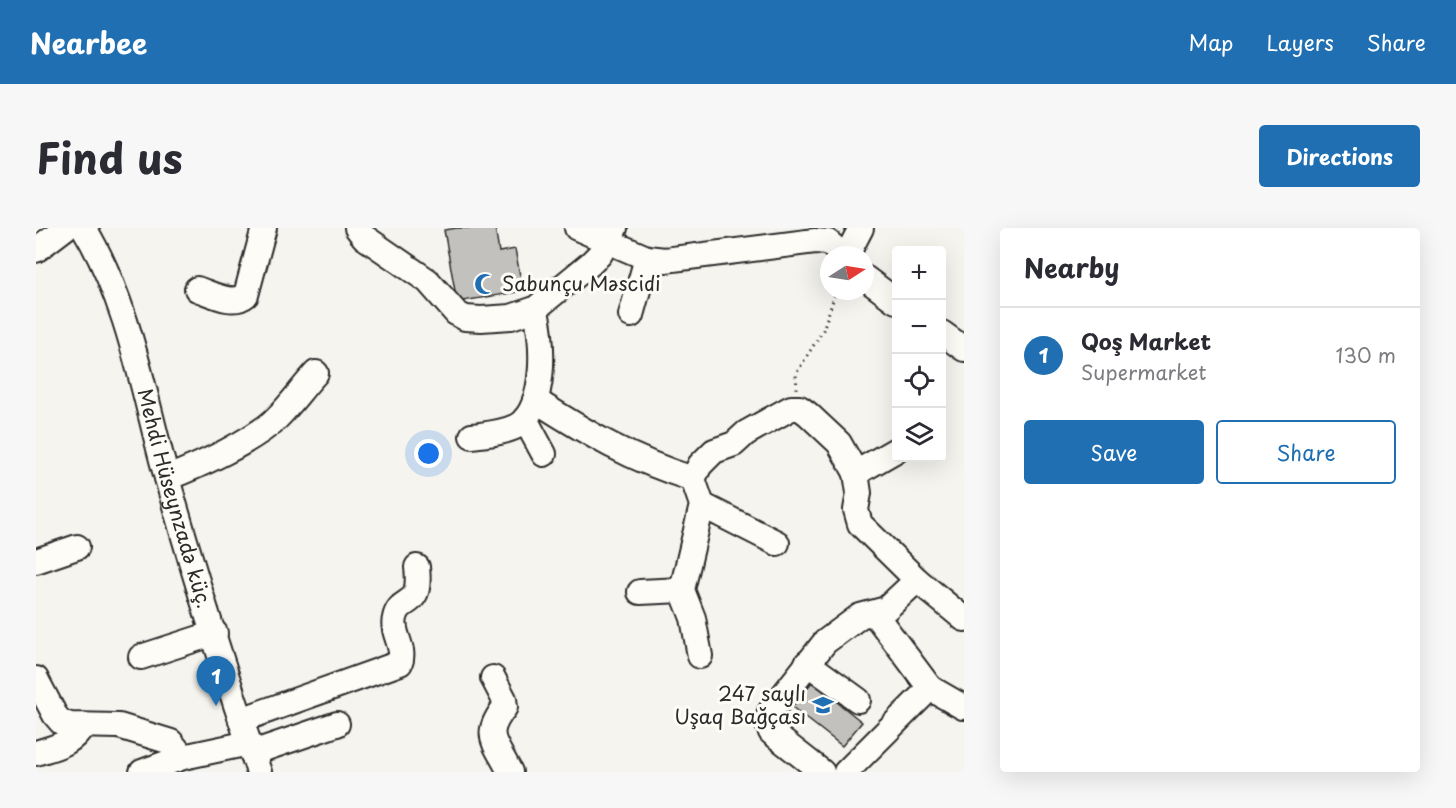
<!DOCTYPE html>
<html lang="en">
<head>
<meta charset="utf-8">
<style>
  :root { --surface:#fff; --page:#f7f7f7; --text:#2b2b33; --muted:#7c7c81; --line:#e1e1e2; --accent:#1f6fb2 }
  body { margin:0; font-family:"Playpen Sans",sans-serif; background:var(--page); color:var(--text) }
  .controls { position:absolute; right:18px; top:18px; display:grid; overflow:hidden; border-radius:6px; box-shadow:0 6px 24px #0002 }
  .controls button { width:54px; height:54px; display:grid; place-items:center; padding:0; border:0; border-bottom:2px solid var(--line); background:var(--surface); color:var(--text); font:30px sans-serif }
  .compass { position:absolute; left:784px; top:18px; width:54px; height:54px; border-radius:50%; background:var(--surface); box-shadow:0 6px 24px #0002; rotate:78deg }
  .you { position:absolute; left:393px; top:226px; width:21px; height:21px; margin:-15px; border:4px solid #fff; border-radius:50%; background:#1a73e8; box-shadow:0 0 0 9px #1a73e833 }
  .badge { display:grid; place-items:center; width:39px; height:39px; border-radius:50%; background:var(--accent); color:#fff; font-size:20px; font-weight:700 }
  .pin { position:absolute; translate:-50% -50px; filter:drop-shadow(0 2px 3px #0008) }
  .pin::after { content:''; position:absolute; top:32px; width:21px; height:18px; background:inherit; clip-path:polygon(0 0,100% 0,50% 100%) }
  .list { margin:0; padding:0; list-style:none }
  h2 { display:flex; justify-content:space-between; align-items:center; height:78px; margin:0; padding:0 24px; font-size:26px }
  h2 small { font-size:20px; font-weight:400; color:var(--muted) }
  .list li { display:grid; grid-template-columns:39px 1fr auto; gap:18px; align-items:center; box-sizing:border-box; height:96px; padding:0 24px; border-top:2px solid var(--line) }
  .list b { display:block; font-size:22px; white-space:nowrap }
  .list p { margin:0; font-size:20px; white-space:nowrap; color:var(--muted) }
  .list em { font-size:20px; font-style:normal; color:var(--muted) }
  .actions { display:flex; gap:12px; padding:18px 24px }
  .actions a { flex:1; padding:14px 0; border:2px solid var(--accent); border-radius:6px; text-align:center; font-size:21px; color:var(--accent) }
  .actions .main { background:var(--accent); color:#fff }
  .icon { flex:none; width:33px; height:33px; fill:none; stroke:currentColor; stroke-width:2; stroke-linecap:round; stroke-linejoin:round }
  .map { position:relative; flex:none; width:928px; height:544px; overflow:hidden; border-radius:6px }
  header { display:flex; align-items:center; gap:36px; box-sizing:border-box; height:84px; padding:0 30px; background:var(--accent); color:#fff }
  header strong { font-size:28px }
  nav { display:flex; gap:33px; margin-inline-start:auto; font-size:21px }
  .intro { display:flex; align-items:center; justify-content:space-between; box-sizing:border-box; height:144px; padding:0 36px }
  h1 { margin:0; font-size:42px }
  .button { padding:15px 27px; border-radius:6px; background:var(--accent); color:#fff; font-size:21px; font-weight:700 }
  main { display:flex; gap:36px; padding:0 36px }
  aside { flex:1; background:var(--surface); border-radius:6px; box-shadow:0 6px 24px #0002 }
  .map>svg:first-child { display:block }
</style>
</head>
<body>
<header>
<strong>Nearbee</strong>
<nav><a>Map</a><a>Layers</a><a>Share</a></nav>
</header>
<div class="intro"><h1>Find us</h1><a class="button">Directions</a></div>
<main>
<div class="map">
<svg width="928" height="544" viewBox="0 0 928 544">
  <rect width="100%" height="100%" fill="#f5f4ef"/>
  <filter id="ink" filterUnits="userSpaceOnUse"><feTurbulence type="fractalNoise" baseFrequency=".0167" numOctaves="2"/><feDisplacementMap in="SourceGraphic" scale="12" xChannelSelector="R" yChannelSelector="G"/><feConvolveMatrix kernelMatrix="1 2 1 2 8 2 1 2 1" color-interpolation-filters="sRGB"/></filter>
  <g filter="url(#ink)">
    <path fill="#c2c1be" stroke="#2b2b2b" stroke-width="1.5" d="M421,0h38l4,24 16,-3 8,42 -66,11 -13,-72z
      M776,454l50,40 -20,24 -50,-39z"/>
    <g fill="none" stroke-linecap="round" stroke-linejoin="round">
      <defs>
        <g id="minor">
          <path id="s1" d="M48,0c43,71 58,157 79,236 29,103 60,207 96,308"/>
          <path d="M321,0l7,9 64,44 28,32 9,5 16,1 30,-2 24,-8 55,-45 10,-10 15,-26"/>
          <path d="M541,0l70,30 18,2 150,-19 13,1 15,13"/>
          <path d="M0,22l29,-22"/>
          <path d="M811,27l14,-27"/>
          <path d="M829,50l31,23"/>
          <path d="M161,61c15,5 36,17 49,6l18,-67"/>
          <path d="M595,87l16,-57"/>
          <path d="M906,105l22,16"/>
          <path d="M499,172c55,35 95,59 158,79"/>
          <path d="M489,191l19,35"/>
          <path d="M436,208c15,-2 31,-3 45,-10 30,-17 27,-89 18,-117"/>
          <path d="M820,245l3,20 -3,17 4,14 57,56 47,39"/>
          <path d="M131,250c32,-12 86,-37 110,-60 14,-14 26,-31 39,-45"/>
          <path d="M666,277l75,38"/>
          <path d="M0,333l41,-14"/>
          <path d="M604,364l42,-2"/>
          <path d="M664,428l-7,-38 -11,-28 20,-85 -9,-26 7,-14 14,-14 20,-7 12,-11 45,-25h9l8,6 31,29 17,30 40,-23"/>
          <path d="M105,429l74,-24"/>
          <path d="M771,435l51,37"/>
          <path d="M457,450l11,21 1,8c-23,29 -10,34 5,65"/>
          <path d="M0,451l19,36 6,7 9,3 49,1 52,16 12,15"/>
          <path d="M894,460l33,19"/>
          <path d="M205,492l159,-57c6,-15 -9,-30 -5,-45 5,-24 27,-6 22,-51"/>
          <path d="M0,525c18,-6 37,-9 46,-27"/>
          <path d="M216,525l85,-29"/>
          <path d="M106,544l41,-15 66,-14"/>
          <path d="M786,544l-51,-40 -4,-10 3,-10 55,-70 35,-26 26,-7 31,-29"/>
          <path d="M810,544l84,-84 -56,-75"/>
        </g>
      </defs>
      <use href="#minor" stroke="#2b2b2b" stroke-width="28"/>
      <path stroke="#2b2b2b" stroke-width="3" stroke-dasharray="1.5 4.5" stroke-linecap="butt" d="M761,161l-1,-15 27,-44 13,-39"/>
      <use href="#minor" stroke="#fdfcf7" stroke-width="24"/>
    </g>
  </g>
  <defs>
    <symbol id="mosque-bare" viewBox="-9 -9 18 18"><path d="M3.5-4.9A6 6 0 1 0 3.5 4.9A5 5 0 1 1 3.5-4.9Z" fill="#1f6fb2" stroke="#fdfcf7" stroke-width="2.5" paint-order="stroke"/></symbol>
    <symbol id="school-bare" viewBox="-9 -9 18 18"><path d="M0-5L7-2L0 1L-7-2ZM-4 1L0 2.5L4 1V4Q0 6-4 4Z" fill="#1f6fb2" stroke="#fdfcf7" stroke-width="2.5" paint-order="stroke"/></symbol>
  </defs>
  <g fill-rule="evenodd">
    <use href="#mosque-bare" x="434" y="41" width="30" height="30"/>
    <use href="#school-bare" x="772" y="462" width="30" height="30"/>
  </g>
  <g text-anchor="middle" stroke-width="6" stroke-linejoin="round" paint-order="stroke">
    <g font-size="20" fill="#2b2b2b" stroke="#fdfcf7" text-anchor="start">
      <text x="466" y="63">Sabunçu Məscidi</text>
      <text x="770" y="473" text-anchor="end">247 saylı<tspan x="770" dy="23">Uşaq Bağçası</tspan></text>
    </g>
    <g font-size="20" fill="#2b2b2b" stroke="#fdfcf7">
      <text dy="7" stroke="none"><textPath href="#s1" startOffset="286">Mehdi Hüseynzadə küç.</textPath></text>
    </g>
  </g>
</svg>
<div class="controls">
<button>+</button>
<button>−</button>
<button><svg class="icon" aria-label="locate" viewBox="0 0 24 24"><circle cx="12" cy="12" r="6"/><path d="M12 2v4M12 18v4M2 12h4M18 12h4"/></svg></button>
<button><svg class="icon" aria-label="layers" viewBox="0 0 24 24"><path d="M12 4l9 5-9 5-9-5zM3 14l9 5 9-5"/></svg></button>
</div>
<svg class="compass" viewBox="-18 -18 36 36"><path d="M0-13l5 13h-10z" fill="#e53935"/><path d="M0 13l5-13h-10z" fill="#7c7c81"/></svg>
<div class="you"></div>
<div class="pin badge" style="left:180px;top:478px">1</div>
</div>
<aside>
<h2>Nearby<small></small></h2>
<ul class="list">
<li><span class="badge">1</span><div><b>Qoş Market</b><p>Supermarket</p></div><em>130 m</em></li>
</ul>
<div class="actions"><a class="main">Save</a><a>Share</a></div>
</aside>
</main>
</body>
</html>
